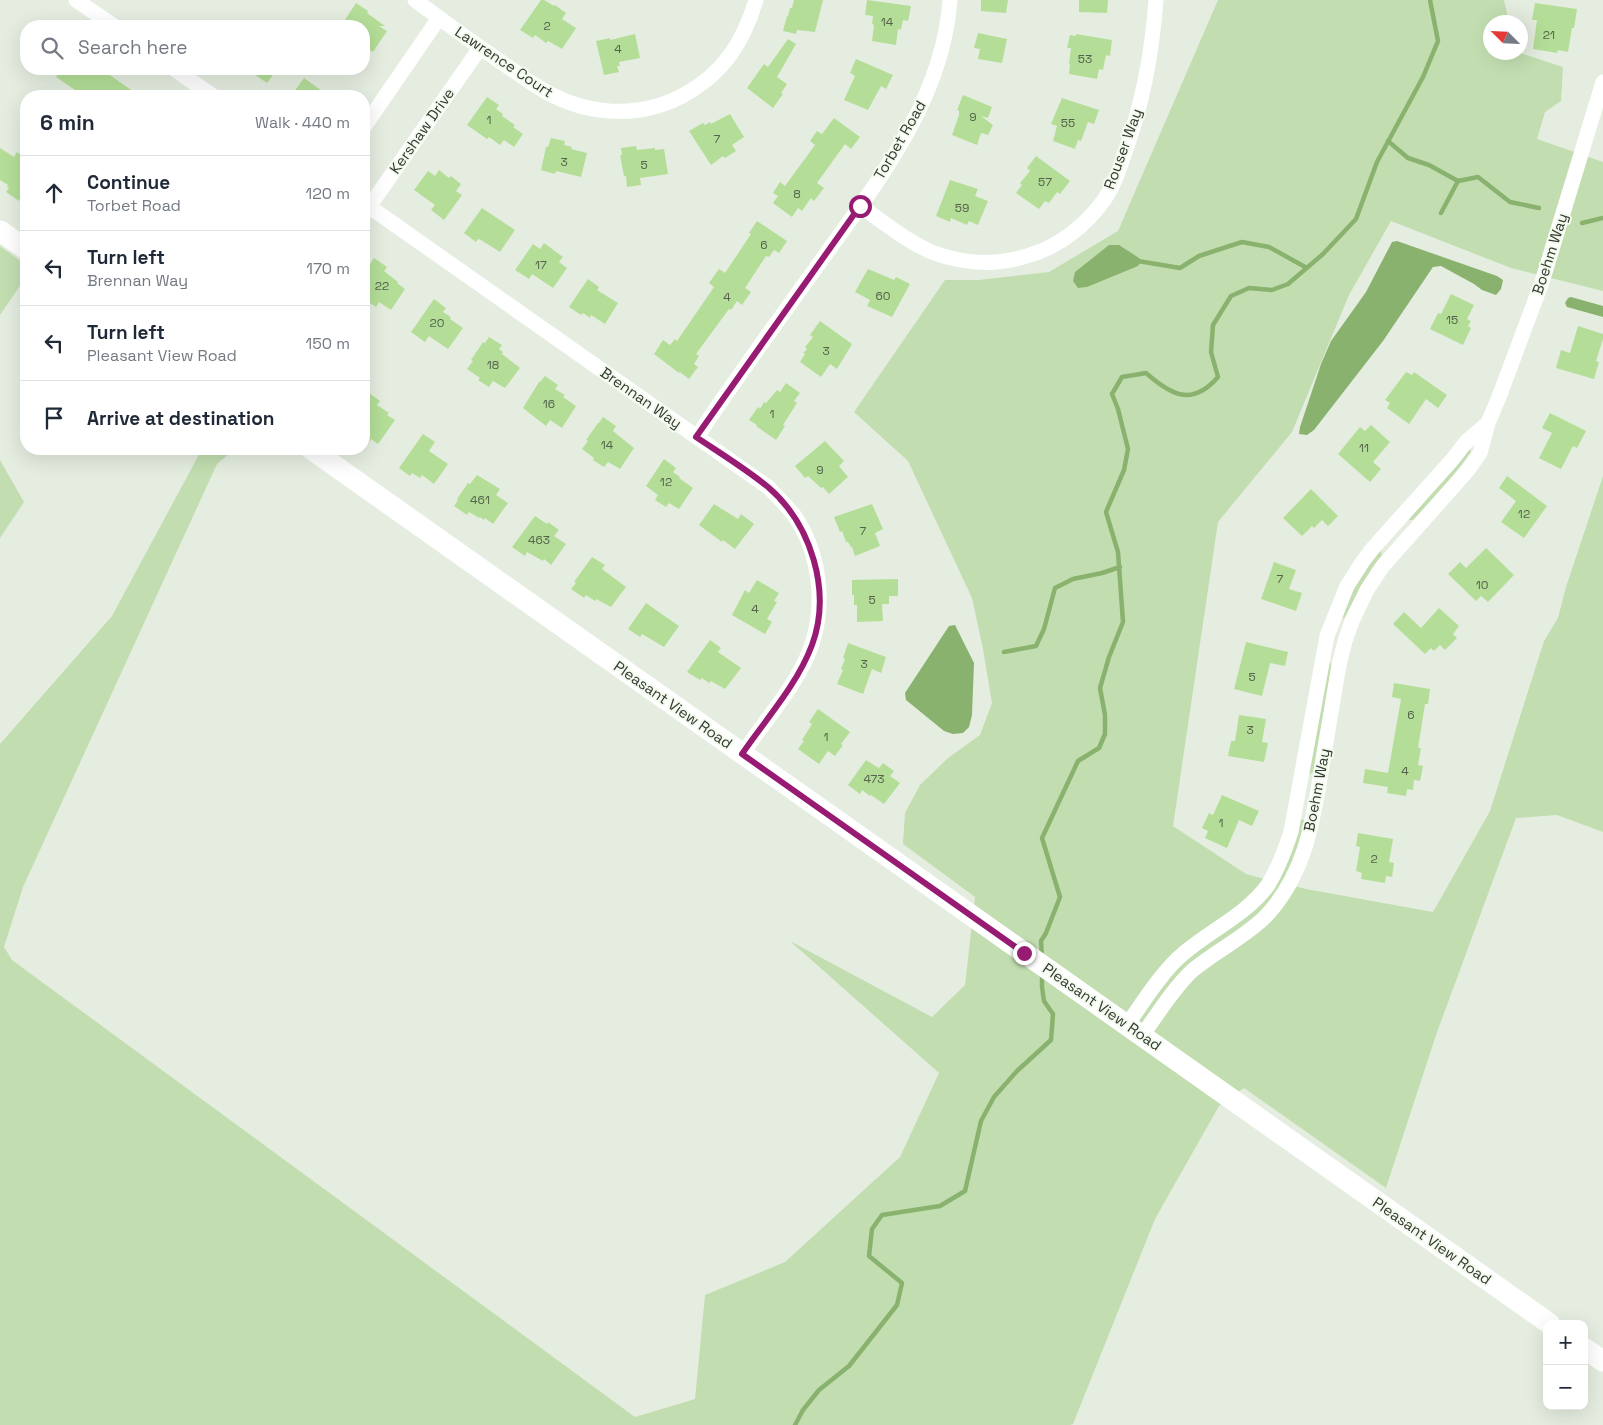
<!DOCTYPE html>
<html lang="en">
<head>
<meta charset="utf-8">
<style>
  :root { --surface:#fff; --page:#f6f6f7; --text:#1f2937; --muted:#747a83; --line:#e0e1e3 }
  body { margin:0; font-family:"Space Grotesk",sans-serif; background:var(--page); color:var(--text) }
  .controls { position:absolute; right:15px; bottom:15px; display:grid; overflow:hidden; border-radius:10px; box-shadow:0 5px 20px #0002 }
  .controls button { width:45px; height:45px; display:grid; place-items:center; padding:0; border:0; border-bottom:1px solid var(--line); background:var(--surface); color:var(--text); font:25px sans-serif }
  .compass { position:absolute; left:1483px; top:15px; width:45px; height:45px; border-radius:50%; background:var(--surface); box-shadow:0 5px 20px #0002; rotate:294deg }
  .stop { position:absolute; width:15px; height:15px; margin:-11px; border:4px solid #981b73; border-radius:50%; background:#fff }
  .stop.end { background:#981b73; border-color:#fff; box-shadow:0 1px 5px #0008 }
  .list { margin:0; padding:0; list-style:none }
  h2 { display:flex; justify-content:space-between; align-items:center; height:65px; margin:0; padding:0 20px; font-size:21px }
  h2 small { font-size:16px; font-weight:400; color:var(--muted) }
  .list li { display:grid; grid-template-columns:32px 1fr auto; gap:15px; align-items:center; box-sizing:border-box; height:75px; padding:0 20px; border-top:1px solid var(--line) }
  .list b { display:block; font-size:19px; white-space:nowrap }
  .list p { margin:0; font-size:16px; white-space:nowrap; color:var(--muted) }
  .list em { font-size:16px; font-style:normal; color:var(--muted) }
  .icon { flex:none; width:28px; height:28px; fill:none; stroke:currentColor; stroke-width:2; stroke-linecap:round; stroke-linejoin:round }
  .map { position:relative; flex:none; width:1603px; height:1425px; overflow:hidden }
  .search { position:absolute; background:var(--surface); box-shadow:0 5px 20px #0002; left:20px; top:20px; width:350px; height:55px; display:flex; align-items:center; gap:12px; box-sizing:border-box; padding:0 18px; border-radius:20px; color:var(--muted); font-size:19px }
  .panel { position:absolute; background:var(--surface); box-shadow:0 5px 20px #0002; left:20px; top:90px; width:350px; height:365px; border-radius:20px }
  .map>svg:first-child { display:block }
</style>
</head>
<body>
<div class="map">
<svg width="1603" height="1425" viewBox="0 0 1603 1425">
  <rect width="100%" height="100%" fill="#e5ede0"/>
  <path fill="#c2deb0" d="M1218,0h286l5,22h-19v30l30,1 43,14 -2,34 -16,11 -8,27 66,23v129l-92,-23 -120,-47 -42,74 -57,137 -74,90 -45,304 73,48 30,8 24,-63 4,1 1,2 -8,31 -15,30 24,6 127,23 57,-101 54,-170 14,-23 8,-31 37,-111v356l-46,-17 -41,3 -80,217 -50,153 -142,-100 -25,18 -64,113 -82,205 -3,1h-1070v-681l112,-128 90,-167h33l-18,15 -194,423 -19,60 8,13 623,457 60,-18 10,-104 80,-33 115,-105 39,-84 -149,-132 142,76 33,-32 10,-88 -72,-53 2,-31 15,-28 28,-27 32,-23 12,-32 -9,-54 -11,-51 -64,-137 -54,-49 91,-132h34l70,-8 69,-41z
    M0,246l26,19v12l-26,38z
    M1469,448l2,4 -22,29 -36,39h-4l-1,-2z
    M0,460l24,42 -24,36z
    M1380,550l2,5c-15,20 -26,40 -37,62l-3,2 11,-32z
    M1330,662l2,4 -19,106 -3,2 -2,-1 20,-110z"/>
  <path fill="#8ab26f" d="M1397,241l100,35 6,4 -2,9 -5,6 -14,-5 -8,-6 -33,-18 -8,1 -50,74 -69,89 -7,5 -8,-1 1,-7 21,-63 10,-23 35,-49 26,-50z
    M1109,245h10l20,13 2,3 -3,5 -51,21 -9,1 -5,-7 2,-9z
    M1571,297l32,9v11l-36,-10 -2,-4 3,-5z
    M955,625l19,38 -2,52 -3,12 -6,6 -10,1 -9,-3 -38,-31 -1,-7 44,-67z"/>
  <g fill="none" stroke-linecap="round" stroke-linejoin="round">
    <path stroke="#8ab26f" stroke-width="4.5" d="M1388,141l20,17 21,7 29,16 20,-4 32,25 29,6
      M1441,213l17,-32
      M1582,223l21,-5
      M1138,261l42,7 19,-12 43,-14 27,5 38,21
      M1004,652l32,-6 8,-17 11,-41 18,-9 29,-6 18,-6
      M1042,957l-1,-16 5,-8 14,-36 -18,-59 36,-77 21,-13 6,-14v-19l-5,-27 9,-31 14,-35 -5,-70 -12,-40 18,-42 4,-21 -10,-40 -6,-15 10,-17 24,-4c25,22 46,34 72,4l-7,-25 2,-27 18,-29 18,-8 23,2 16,-6 35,-30 33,-35 21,-57 46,-85 15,-36 -8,-41
      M795,1425l8,-15 16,-20 30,-24 48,-61 5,-22 -33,-27 3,-27 10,-14 58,-9 25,-15 16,-70 13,-24 23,-26 34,-31 2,-26 -9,-13 -2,-14v-14"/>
  </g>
  <path fill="#b4de98" d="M541,0h3l10,6 1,-1 11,8 -4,6 14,9 -14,21 -14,-8 -2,2 -11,-8 -2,3 -13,-8z
    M794,0h29l-8,32 -18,-2 -1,4 -13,-3 4,-15h1l2,-8h2z
    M867,0l44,6 -3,15 -5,-1 -2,10 -3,-1 -2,16 -24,-4 2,-16 -2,-1 1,-8 -8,-1z
    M981,0h27l-2,13 -25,-2z
    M1079,0h29l-1,13 -28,-1z
    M356,3l12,8 -1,2 18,13h-6l8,5 -14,21 -9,-6v-20h-23z
    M1535,3l42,6 -3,19h-2l-4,24 -10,-2 -1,3 -24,-4 4,-29h-5z
    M978,33l29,6 -5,24 -24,-4 2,-10 -6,-1z
    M635,34l5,24 -21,4 1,4h-3l2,6 -15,3 -8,-34 14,-3v2z
    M1076,34l36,6 -2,16 -4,-1 -3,15 -4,-1 -2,10 -28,-5 1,-10h-1l2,-16h-4l3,-13 6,1z
    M788,39l8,5 -19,33 10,7 -6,9 2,1 -10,14 -26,-20 17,-24 4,3z
    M856,59l37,16 -7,14 -5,-3 -13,24 -24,-10 11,-24 -5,-3z
    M61,69h40l39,27h-56l-28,-19z
    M247,69h30l-10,14z
    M304,78l25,18h-38z
    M963,95l29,12 -4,11 -7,-2 12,9 -5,10 -7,-2 -4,12 -25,-10 7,-20v-4l-2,-1z
    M487,97l12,8 -3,4 7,5 -1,2 13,9 -2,2 10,7 -9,13 -10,-7 -4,5 -11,-8 -2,2 -20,-14z
    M1062,98l37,12 -5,14 -6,-2 -7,19 -3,-1 -3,9 -22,-8 4,-15 -6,-2z
    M730,114l14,23 -12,8 4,6 -11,7 -2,-2 -12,9 -22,-34 14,-8 2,2 5,-3 1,2z
    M834,118l26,19 -9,12 -6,-5 -28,39 7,5 -10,13 -3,-3 -9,13 -4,-3 -6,9 -19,-14 5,-7 -5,-3 7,-11 5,4 30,-41 -5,-4 7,-10 5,3z
    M551,138l14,3 -1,4 8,2 -1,2 16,4 -6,24 -25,-6 -1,3 -14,-4 5,-23h2z
    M636,146l1,4 18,-2v2l9,-1 4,25 -28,4 1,7 -14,2 -1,-11h-2l-4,-21h2l-1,-7z
    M0,148l14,9 3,-5 9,7v31l-7,11 -13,-9 3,-4 -2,-1 1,-2 -8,-5z
    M1036,156l34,25 -10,13 -3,-2 -8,11 -4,-2 -6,8 -23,-16 6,-8 -2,-2 10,-12 -3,-3z
    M439,170l10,8 2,-2 10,8 -5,7 6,4 -18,25 -13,-10 4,-5 -21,-15 14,-19 7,5z
    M950,180l28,9 -3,7 13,5 -10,24 -9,-4 -2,4 -16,-7 -1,4 -14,-6z
    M482,208l33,22 -15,22 -19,-12 -3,-1 -2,3 -12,-9z
    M757,221l30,20 -8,12 -5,-3 -5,7 -3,-1 -21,32 6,4 -9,13 -5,-4 -6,9 -2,-1 -33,45 3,2 -5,8 4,3 -9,12 -9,-7 -1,1 -25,-19 9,-14 7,5 5,-6 2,2 37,-54 -5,-4 10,-14 6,4 26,-39 -2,-1z
    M544,243l19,14 -4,5 8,6 -14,20 -21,-14 -3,5 -14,-9 18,-26 7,5z
    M374,258l13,9 -3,4 14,11 -1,1 8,6 -14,21 -12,-8 -3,5 -12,-8v-29l5,-7 1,1z
    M868,269l26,11 2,-3 14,7 -18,33 -25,-11 3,-6 -15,-8z
    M588,279l11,8 -2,3 21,13 -13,21 -14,-9 -1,3 -7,-5 -2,2 -12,-8z
    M1451,294l23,11 -7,14 4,2 -3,5 3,2 -8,17 -33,-16 8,-16 3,1z
    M434,299l12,9 -3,4 8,5 -1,2 13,9 -15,21 -19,-13 -4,6 -14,-10z
    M820,321l32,23 -15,25 -7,-5 -9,13 -21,-15 5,-8 -2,-1 4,-4 -2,-2 8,-10 -3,-2z
    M1578,326l25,8v5l-7,22 3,1 -5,17 -38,-11 5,-18 9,3z
    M489,337l13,8 -3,4 4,3 -1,2 18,14 -15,20 -12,-7 -4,6 -11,-7 2,-2 -13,-9 6,-8 -2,-1 12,-18 2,1z
    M1406,372l6,3 2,-3 33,23 -9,13 -12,-9 -17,25 -22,-16 3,-5 -5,-3z
    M545,376l13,9 -3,4 10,6 -2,2 13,9 -14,22 -12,-8 -4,6 -23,-18 16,-26h1z
    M786,383l14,10 -6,8 3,2 -14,22 2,1 -9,14 -20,-14 1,-1 -8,-5 9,-13 2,2 4,-7 2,1 11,-13 3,2z
    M369,393l11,8 -3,4 12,8 -2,2 8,5 -17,24 -7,-5 -7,11v-55l2,2z
    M1550,413l36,18 -9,17 -4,-2 -12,23 -22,-11 13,-25 -10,-5z
    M603,417l13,9 -3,5 21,17 -14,21 -12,-7 -4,5 -11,-7 1,-2 -12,-9 6,-8 -2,-1 12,-17h1z
    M1371,425l19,17 -17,20 8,7 -11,13 -32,-28 22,-27 5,4z
    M423,434l12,8 -6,9 19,13 -14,20 -12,-9 -2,3 -8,-5 -2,3 -11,-8z
    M825,441l19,20 -5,5 9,11 -19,17 -6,-7 -2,1 -13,-12 -3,2 -10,-12z
    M664,459l12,9 -3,4 7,5 -1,1 14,10 -14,21 -10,-6 -3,4 -11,-7 3,-5 -12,-9z
    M477,475l23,14 -4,6 12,8 -15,21 -8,-6 -1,2 -4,-3 -1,1 -10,-6 -2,3 -13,-9 4,-6 -1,-1 11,-16 2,1z
    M1507,476l40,30 -23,32 -23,-16 15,-21 -17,-13z
    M1311,489l27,27 -10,10 -6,-6 -8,8 -2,-2 -10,10 -19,-18z
    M714,504l24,15 3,-5 13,10 -19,25 -12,-9 -1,2 -23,-17z
    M872,504l11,25 -8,4 5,13 -25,10 -3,-9h-1l-3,-5h-2l-4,-11 -2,1 -6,-15z
    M535,516l12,8 1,-2 11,8 -5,6 12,8 -15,21 -7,-6 -1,2 -16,-9 -2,4 -13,-9z
    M1486,548l28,27 -26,27 -7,-6 -5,5 -28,-27 12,-12 6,6z
    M592,557l13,8 -3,4 24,18 -15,20 -15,-8 -1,2 -9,-6 -2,3 -13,-9 5,-6 -2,-1z
    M1274,562l22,8 -7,19 13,4 -6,18 -35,-12z
    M898,579v17h-9v8h-7l1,17 -26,1v-17h-3v-10h-2v-15z
    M757,580l22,13 -5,8 3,1 -10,17 5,3 -7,12 -33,-19 13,-25 4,3z
    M646,603l33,23 -15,21 -22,-13 -2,3 -12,-8z
    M1439,608l20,18 -6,8 4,4 -12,12 -5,-5 -6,6 -3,-3 -6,6 -32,-30 11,-12 17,16z
    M710,640l11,8 -3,4 23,16 -16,21 -14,-8 -2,2 -7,-5 -2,2 -13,-8z
    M1246,642l42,10 -3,14 -15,-3 -8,33 -28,-7z
    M848,643l38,14 -5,16 -9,-4 -9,25 -26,-10 6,-14 -2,-1 4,-10 -2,-1z
    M1394,683l36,6 -2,15h-3l-7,44h3l-3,17 5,1 -3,15 -6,-1 -1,10 -6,-1 -1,7 -19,-3 1,-6 -25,-4 2,-14 23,4 13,-74 -9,-2z
    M818,709l32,23 -9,12 2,1 -8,11 -7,-5 -9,13 -21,-15 6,-8 -2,-1 10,-16 -3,-2z
    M1239,715l27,4 -4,23 6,1 -4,19 -36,-6 3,-15h4z
    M866,760l11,7 2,1 4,-5 11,8 -4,5 10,7 -16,21 -13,-9 -1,1 -8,-6 -2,4 -12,-9z
    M1222,795l37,16 -7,15 -13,-6 -12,28 -22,-10 3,-7 -6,-3 7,-15 4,2z
    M1358,833l35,6 -4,23 5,1 -2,14 -6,-1 -1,7 -24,-4 1,-6 -6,-2 4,-24 -4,-1z"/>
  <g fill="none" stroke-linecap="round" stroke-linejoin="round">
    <path stroke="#fff" stroke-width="15" d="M76,0l38,26
      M415,0c28,21 57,42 86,62 12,8 24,17 37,25 44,28 98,33 144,9 41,-22 61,-53 74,-96
      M174,69l39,27
      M364,127l75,-109
      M364,203l404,284c9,9 18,18 26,28 25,36 32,87 18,129 -11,36 -48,78 -70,110
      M860,206c24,16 47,36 74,47 31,11 64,13 96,2 30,-9 56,-30 74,-55 10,-14 15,-30 20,-45 19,-51 28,-101 32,-155
      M364,214l116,-166
      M697,437c40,-61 84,-120 126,-179 56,-78 120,-159 127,-258
      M1127,1025c16,-23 36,-55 57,-72 27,-23 63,-39 84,-68 10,-16 17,-35 23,-53l36,-196 20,-50 16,-25 10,-13 79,-88 14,-18 22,-19
      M1142,1036c14,-20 33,-50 51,-66 23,-19 52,-33 73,-54 40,-43 47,-95 56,-150 6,-34 11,-67 17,-101l6,-24 7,-20 15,-31 15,-23 86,-97 12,-17 8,-30 11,-26 43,-115 61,-200"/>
    <path stroke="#fff" stroke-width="21" d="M0,231l26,18
      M311,449l1239,875
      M1584,1348l19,13"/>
  </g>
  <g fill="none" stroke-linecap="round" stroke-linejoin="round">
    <path stroke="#981b73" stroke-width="6" d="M860,206l-164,231c24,16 50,32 72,50 43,37 64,104 44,158 -15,40 -46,74 -70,109l282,199"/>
  </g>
  <g text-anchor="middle" stroke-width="4" stroke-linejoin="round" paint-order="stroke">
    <g font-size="12" fill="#55624c">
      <text x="887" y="26">14</text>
      <text x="547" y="30">2</text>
      <text x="1549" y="39">21</text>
      <text x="618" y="53">4</text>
      <text x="1085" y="63">53</text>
      <text x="973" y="121">9</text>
      <text x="489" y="124">1</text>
      <text x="1068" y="127">55</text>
      <text x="717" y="143">7</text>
      <text x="564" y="166">3</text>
      <text x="644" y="169">5</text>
      <text x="1045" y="186">57</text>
      <text x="797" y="198">8</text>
      <text x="962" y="212">59</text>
      <text x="764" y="249">6</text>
      <text x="541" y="269">17</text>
      <text x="382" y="290">22</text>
      <text x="883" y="300">60</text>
      <text x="727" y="301">4</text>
      <text x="1452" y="324">15</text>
      <text x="437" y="327">20</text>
      <text x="826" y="355">3</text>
      <text x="493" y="369">18</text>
      <text x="549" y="408">16</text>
      <text x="772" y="418">1</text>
      <text x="607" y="449">14</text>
      <text x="1364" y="452">11</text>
      <text x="820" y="474">9</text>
      <text x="666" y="486">12</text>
      <text x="480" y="504">461</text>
      <text x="1524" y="518">12</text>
      <text x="863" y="535">7</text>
      <text x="539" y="544">463</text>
      <text x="1280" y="583">7</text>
      <text x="1482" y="589">10</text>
      <text x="872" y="604">5</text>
      <text x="755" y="613">4</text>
      <text x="864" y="668">3</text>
      <text x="1252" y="681">5</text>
      <text x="1411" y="719">6</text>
      <text x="1250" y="734">3</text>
      <text x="826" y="741">1</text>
      <text x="1405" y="775">4</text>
      <text x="874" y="783">473</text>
      <text x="1221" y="827">1</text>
      <text x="1374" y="863">2</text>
    </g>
    <g font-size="15" fill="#353933" stroke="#f2fbed">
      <text transform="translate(504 62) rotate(34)" y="5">Lawrence Court</text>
      <text transform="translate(422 131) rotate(-55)" y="5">Kershaw Drive</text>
      <text transform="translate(900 140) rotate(-60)" y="5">Torbet Road</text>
      <text transform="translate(1123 149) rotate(-70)" y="5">Rouser Way</text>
      <text transform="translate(1550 254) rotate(-72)" y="5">Boehm Way</text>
      <text transform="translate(641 398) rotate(35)" y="5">Brennan Way</text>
      <text transform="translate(673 705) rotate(35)" y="5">Pleasant View Road</text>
      <text transform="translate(1317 790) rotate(-79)" y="5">Boehm Way</text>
      <text transform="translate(1102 1007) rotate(35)" y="5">Pleasant View Road</text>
      <text transform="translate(1432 1241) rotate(35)" y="5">Pleasant View Road</text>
    </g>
  </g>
</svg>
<div class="controls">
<button>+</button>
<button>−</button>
</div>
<svg class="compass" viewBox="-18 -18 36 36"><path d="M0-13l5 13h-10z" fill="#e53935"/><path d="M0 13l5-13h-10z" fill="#747a83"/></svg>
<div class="stop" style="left:860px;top:206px"></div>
<div class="stop end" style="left:1024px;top:953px"></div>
<div class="search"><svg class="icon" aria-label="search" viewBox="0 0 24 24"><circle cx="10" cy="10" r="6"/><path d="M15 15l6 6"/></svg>Search here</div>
<section class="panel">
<h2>6 min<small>Walk · 440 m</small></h2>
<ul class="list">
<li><svg class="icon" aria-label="ahead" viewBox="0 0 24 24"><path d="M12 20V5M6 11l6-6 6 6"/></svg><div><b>Continue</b><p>Torbet Road</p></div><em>120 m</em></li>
<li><svg class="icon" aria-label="left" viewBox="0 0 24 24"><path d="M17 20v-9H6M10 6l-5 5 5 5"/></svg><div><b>Turn left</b><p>Brennan Way</p></div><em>170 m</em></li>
<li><svg class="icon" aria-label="left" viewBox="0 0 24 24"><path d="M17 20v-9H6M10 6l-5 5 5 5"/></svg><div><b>Turn left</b><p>Pleasant View Road</p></div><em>150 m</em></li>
<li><svg class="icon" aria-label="arrive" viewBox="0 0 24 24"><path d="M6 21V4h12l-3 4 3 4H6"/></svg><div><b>Arrive at destination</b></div></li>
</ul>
</section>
</div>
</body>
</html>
